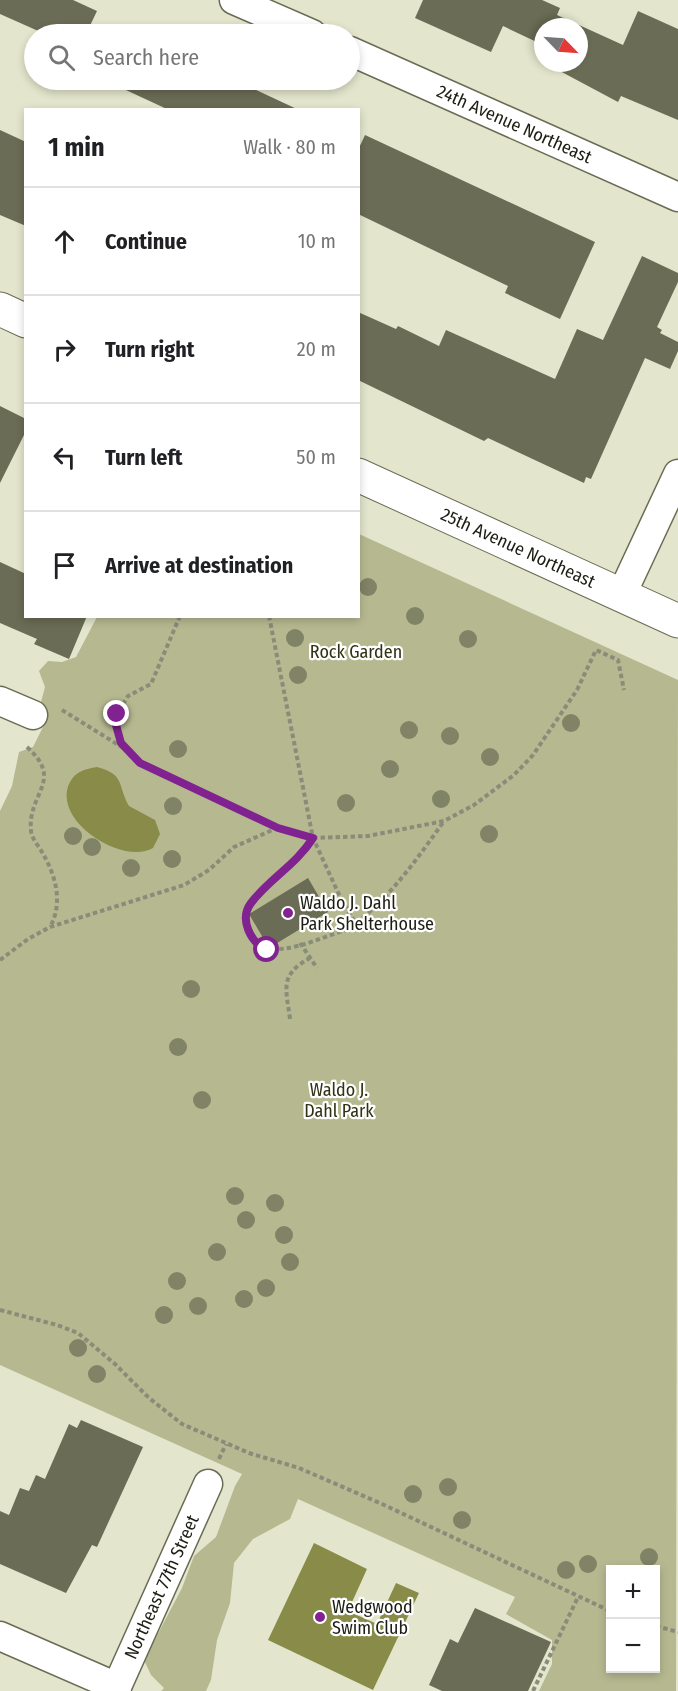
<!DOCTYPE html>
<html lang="en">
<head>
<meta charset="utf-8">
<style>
  :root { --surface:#fff; --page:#f6f6f6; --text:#202124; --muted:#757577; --line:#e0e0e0 }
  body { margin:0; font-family:"Fira Sans Condensed",sans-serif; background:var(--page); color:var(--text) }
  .controls { position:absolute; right:18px; bottom:18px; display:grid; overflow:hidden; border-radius:0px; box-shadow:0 3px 9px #0003 }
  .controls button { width:54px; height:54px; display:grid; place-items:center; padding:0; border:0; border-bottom:2px solid var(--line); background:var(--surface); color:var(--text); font:30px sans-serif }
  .compass { position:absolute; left:534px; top:18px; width:54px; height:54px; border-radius:50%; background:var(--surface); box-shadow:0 3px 9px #0003; rotate:115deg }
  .stop { position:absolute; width:18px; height:18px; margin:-14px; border:4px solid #802390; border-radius:50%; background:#fff }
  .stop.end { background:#802390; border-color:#fff; box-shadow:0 2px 6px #0008 }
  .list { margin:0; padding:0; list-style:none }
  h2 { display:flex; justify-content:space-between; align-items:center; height:78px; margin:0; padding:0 24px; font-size:26px }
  h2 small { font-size:20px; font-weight:400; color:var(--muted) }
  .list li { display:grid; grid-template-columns:39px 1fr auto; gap:18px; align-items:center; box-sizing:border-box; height:108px; padding:0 24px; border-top:2px solid var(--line) }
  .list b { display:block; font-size:22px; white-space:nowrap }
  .list em { font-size:20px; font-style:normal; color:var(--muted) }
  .icon { flex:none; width:33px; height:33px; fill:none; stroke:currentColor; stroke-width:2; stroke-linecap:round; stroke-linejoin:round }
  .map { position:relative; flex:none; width:678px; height:1691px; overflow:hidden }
  .search { position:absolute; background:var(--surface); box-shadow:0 3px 9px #0003; left:24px; top:24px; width:336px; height:66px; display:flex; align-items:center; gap:15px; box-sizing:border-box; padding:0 21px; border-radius:33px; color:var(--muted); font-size:22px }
  .panel { position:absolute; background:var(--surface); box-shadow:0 3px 9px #0003; left:24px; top:108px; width:336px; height:510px; border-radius:0px }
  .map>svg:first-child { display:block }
</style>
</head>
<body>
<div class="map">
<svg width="678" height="1691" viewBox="0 0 678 1691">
  <rect width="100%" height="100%" fill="#e3e6cc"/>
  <path fill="#b6b990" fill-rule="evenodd" d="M359,534l319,146 -2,1011h-137l13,-27v-24l-46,-26 9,-17 -217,-98 -8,20 -37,20 -19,24 -4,40 -13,37 -6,40 -5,11h-45l3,-3 -13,-13 -7,-15 38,-72 12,-32 22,-19 19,-51 7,-12 -242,-109v-554l12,-25 7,-34 14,-5 11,-22 -3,-23 4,-15 -6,-16 9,-10 14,1 14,-5 21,-40 261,-1zM610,1570h46v98h-46z"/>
  <path fill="#888c48" d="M97,767c29,8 20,18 32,39l26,14 5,14 -7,14c-30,18 -103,-28 -83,-66 6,-11 15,-13 27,-15z
    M314,1543l53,26 -19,42 29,13 19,-41 23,10 -46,97 -105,-50z"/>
  <path fill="#6a6c55" d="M0,0h73l24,11 -11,23h-41l-45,-20z
    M423,0h119l18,8 -3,7 66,30 15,-34 40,18v91l-57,-24 -3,6 -60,-32 3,-7h18v-36h-36v18l-40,-19 -12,26 -76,-34z
    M117,80h118l64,30h-130l-54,-25z
    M0,130l26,12v84l-26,-11z
    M365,135l230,107 -35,77 -55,-26 3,-7 -150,-72v-64z
    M642,256l36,17v9l-21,45 5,3 -2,3 18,9v9l-8,18 -25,-11 -54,121 -5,-2 -2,6 -96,-45 -4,3 -126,-61v-68l38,17 2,-3 41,20 7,-16 109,49 22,-50 26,11z
    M0,406l26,13v12l-26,52z
    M0,562l26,12v42h61l-18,43 -35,-15 3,-5 -37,-16z
    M308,878l20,34 -59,36 -20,-34z
    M81,1420l62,27 -46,100 -5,-2 -26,48 -66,-29v-53l9,4 11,-27 9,3 7,-16 9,4 24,-55 8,4z
    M475,1608l76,34 -23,49h-86l-13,-6 21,-46 8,4z"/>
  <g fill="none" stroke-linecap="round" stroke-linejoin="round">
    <defs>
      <g id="minor">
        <path d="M234,0l78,34"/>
        <path id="s1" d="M350,51l328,146"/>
        <path d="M621,596l57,-122"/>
        <path d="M0,701l33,14"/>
        <path d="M0,1636l117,51"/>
        <path id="s2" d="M115,1691l93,-207"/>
      </g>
      <g id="secondary">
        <path d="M0,309l26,12"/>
        <path id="s3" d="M358,475l320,146"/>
      </g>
    </defs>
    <use href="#minor" stroke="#6a6b54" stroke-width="31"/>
    <use href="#secondary" stroke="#6a6b54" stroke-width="35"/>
    <path stroke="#898c79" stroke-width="4" stroke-dasharray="4.5 3" stroke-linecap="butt" d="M180,616l-29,68 -23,12 -11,18 -1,11 5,18 18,20 139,65 35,10 55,-2 76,-15 30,-16 40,-30 19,-20 44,-65 19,-40 22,10 6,30
      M269,616l44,222 28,61 15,25
      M62,710l63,39
      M27,747c38,34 0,46 4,84 1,8 7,14 11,21 13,22 22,50 8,75
      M313,838c-18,28 -52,46 -68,76 7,60 63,27 101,16 40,-26 71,-71 98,-109
      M300,943l17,25
      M0,960l28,-21 22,-12 134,-42 25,-15 25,-23 43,-19
      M290,1019c-4,-31 -11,-44 20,-61
      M0,1310l57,15 21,8 37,31 34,34 33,26 67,29 50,15 83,36 228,107
      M219,1459l7,-15
      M656,1626l22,6
      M533,1691l45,-94"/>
    <use href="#minor" stroke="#fff" stroke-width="28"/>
    <use href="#secondary" stroke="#fff" stroke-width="33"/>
  </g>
  <g fill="#818366">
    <circle cx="368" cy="587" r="9"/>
    <circle cx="415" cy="616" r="9"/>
    <circle cx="295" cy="638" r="9"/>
    <circle cx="468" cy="639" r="9"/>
    <circle cx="298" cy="675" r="9"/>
    <circle cx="571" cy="723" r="9"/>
    <circle cx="409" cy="730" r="9"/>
    <circle cx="450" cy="736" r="9"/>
    <circle cx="178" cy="749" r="9"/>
    <circle cx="490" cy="757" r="9"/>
    <circle cx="390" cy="769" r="9"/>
    <circle cx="441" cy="799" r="9"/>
    <circle cx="346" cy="803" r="9"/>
    <circle cx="173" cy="806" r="9"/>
    <circle cx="489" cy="834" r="9"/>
    <circle cx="73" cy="836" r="9"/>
    <circle cx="92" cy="847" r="9"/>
    <circle cx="172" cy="859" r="9"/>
    <circle cx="131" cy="868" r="9"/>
    <circle cx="191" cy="989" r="9"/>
    <circle cx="178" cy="1047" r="9"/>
    <circle cx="202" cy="1100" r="9"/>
    <circle cx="235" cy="1196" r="9"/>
    <circle cx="275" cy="1203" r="9"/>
    <circle cx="246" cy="1220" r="9"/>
    <circle cx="284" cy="1235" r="9"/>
    <circle cx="217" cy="1252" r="9"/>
    <circle cx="290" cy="1262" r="9"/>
    <circle cx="177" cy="1281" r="9"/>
    <circle cx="266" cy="1288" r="9"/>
    <circle cx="244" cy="1299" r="9"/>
    <circle cx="198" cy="1306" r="9"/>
    <circle cx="164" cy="1315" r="9"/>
    <circle cx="78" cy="1348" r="9"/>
    <circle cx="97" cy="1374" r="9"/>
    <circle cx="448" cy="1487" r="9"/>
    <circle cx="413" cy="1494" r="9"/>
    <circle cx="462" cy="1520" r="9"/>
    <circle cx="649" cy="1557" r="9"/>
    <circle cx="588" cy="1564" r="9"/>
    <circle cx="566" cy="1570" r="9"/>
  </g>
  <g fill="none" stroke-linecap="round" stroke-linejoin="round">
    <path stroke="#802390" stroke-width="8" d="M117,714l-1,11 5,18 19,20 138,65 35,10c-17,27 -44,41 -62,65 -12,16 -1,39 16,47"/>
  </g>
  <g fill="#802390" stroke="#fff" stroke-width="2">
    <circle cx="288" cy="913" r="6"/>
    <circle cx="320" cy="1617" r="6"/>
  </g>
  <g text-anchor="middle" stroke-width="4.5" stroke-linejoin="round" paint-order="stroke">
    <g font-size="18" fill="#1c1d13" stroke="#fff">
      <text dy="6" stroke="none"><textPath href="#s1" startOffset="180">24th Avenue Northeast</textPath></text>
      <text dy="6" stroke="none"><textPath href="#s3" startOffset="176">25th Avenue Northeast</textPath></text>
      <text dy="6" stroke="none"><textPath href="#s2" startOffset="114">Northeast 77th Street</textPath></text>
    </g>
    <g font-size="18" fill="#303213" stroke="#fff">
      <text x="356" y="658">Rock Garden</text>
      <text x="339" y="1096">Waldo J.<tspan x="339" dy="21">Dahl Park</tspan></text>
    </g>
    <g font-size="18" fill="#1c1d13" stroke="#fff" text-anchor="start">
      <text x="300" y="909">Waldo J. Dahl<tspan x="300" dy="21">Park Shelterhouse</tspan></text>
      <text x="332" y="1613">Wedgwood<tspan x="332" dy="21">Swim Club</tspan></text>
    </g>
  </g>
</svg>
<div class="controls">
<button>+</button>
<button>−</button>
</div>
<svg class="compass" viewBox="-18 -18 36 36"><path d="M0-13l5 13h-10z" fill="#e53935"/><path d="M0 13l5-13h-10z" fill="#757577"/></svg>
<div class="stop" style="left:267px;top:950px"></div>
<div class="stop end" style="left:117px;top:714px"></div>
<div class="search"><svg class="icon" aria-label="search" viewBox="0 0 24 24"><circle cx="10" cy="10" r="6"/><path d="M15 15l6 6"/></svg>Search here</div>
<section class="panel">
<h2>1 min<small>Walk · 80 m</small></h2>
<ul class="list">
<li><svg class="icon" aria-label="ahead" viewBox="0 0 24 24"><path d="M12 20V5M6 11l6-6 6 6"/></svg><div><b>Continue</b></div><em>10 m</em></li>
<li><svg class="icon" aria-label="right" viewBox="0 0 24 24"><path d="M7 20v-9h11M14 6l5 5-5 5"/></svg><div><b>Turn right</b></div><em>20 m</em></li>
<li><svg class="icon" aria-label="left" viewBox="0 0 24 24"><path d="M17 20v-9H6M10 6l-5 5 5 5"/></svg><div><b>Turn left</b></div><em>50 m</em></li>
<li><svg class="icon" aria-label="arrive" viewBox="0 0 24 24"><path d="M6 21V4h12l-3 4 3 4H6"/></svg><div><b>Arrive at destination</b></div></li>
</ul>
</section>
</div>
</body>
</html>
